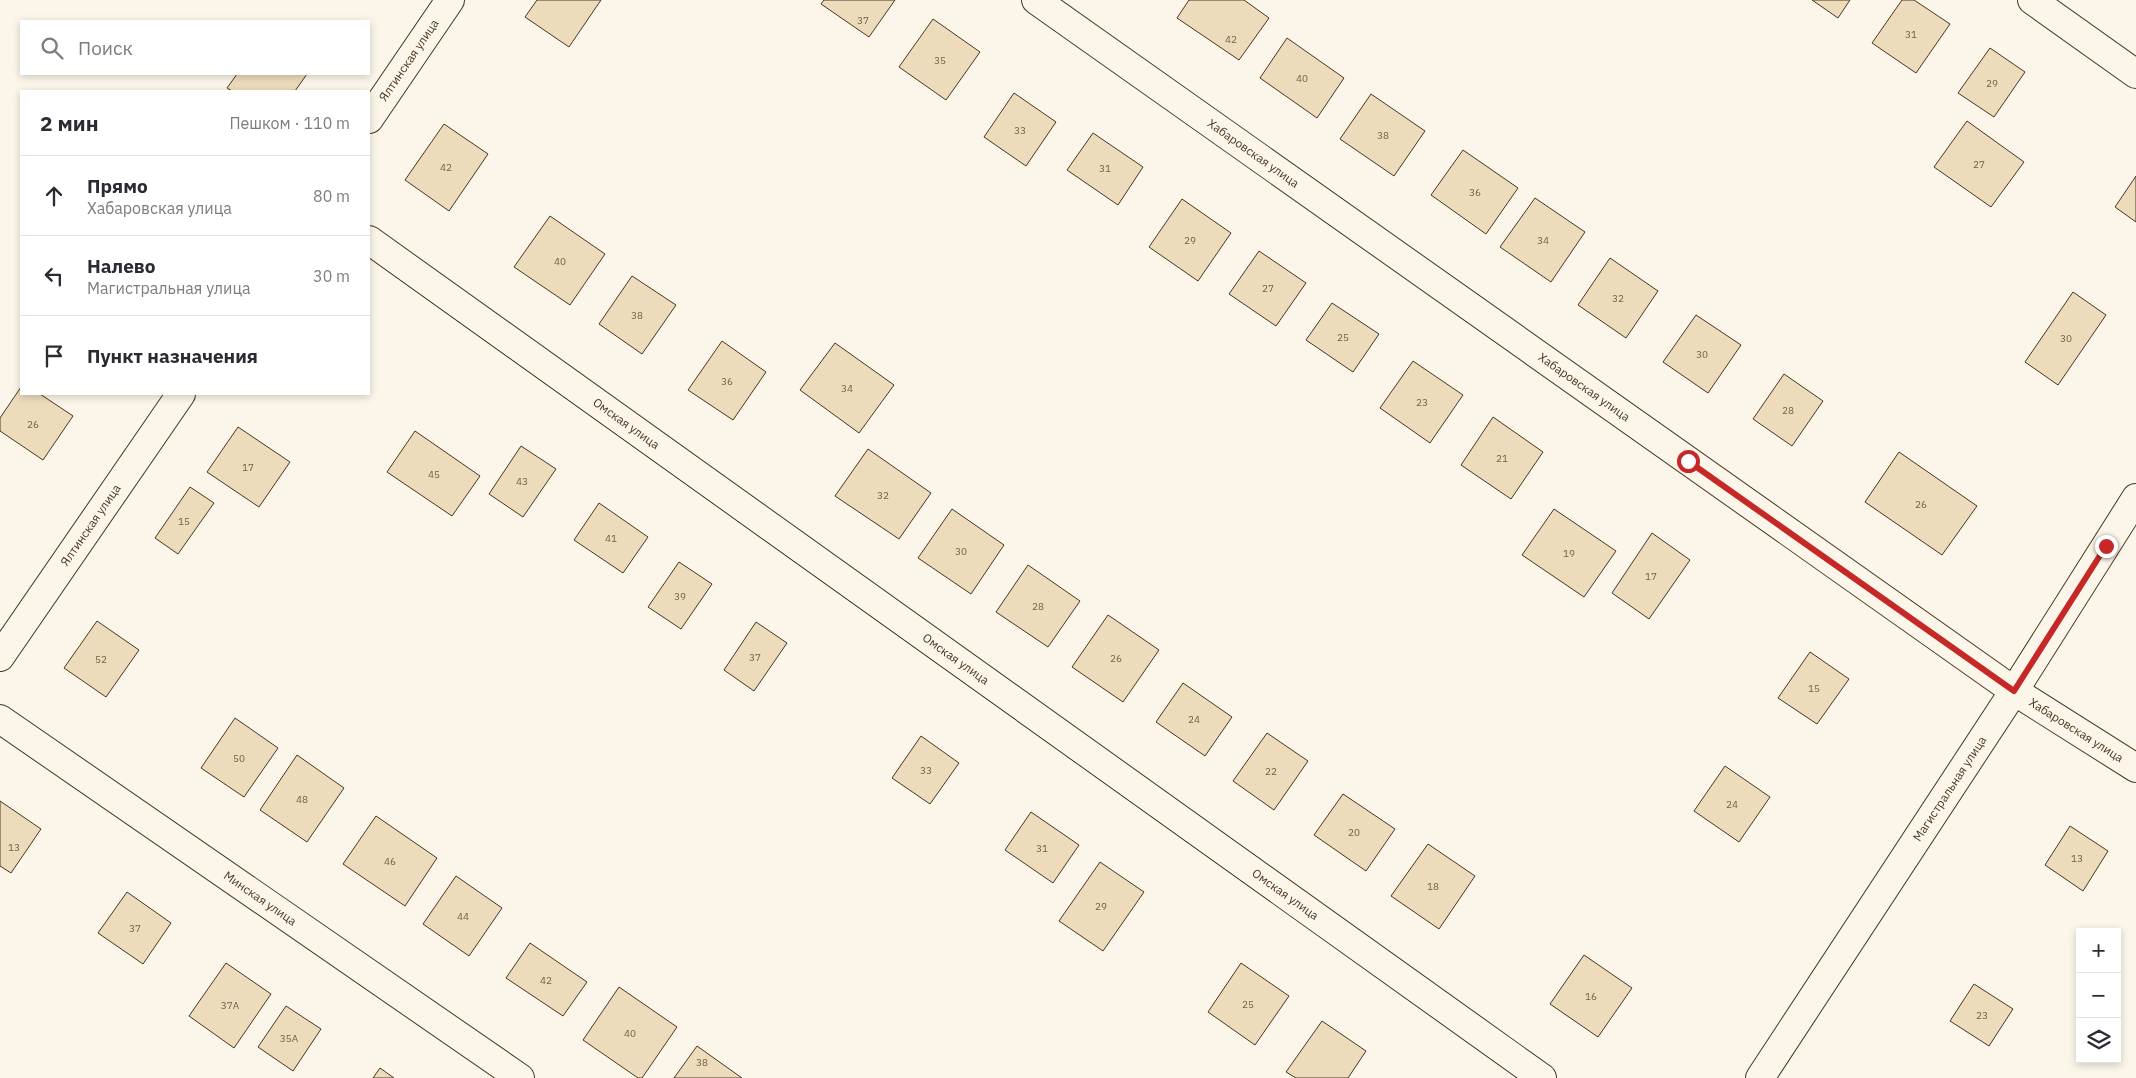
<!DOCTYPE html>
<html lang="ru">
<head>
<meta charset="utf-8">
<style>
  :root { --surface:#fff; --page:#f7f7f7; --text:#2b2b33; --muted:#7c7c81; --line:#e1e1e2 }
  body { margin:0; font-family:"IBM Plex Sans",sans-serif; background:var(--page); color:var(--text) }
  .controls { position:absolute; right:15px; bottom:15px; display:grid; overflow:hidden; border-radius:0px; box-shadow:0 2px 8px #0003 }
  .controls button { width:45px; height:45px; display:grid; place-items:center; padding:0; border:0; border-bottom:1px solid var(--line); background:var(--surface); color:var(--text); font:25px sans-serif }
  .stop { position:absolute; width:15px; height:15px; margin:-11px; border:4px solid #c62828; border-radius:50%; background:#fff }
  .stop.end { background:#c62828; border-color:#fff; box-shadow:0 1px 5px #0008 }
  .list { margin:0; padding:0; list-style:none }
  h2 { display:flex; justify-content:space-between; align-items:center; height:65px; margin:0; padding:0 20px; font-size:21px }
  h2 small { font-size:16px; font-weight:400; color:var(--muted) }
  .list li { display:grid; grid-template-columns:32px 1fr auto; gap:15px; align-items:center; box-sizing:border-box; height:80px; padding:0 20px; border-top:1px solid var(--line) }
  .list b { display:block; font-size:19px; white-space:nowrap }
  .list p { margin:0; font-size:16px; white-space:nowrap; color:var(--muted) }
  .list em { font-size:16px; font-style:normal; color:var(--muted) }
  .icon { flex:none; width:28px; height:28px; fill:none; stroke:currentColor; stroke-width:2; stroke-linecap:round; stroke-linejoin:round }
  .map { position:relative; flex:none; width:2136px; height:1078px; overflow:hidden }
  .search { position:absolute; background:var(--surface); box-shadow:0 2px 8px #0003; left:20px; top:20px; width:350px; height:55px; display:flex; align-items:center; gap:12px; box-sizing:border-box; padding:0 18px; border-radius:0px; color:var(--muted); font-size:19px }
  .panel { position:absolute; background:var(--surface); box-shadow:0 2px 8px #0003; left:20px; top:90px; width:350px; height:305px; border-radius:0px }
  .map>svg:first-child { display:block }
</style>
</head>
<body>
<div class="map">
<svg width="2136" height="1078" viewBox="0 0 2136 1078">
  <rect width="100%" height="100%" fill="#fbf6e9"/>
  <path fill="#ecdcbc" stroke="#4a3520" d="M537,0h64l-32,47 -44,-30z
    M824,0h71l-26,37 -48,-33z
    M1189,0h55l25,18 -30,42 -62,-42z
    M1812,0h38l-12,18z
    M1902,0h12l36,24 -34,49 -44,-30z
    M933,19l47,33 -34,48 -47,-33z
    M1287,38l57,40 -27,40 -57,-40z
    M1990,48l35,24 -31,45 -36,-24z
    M237,74h70l-12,17h-63l-5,-3z
    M1014,93l42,29 -30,44 -42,-29z
    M1371,94l54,37 -31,45 -54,-37z
    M1967,121l57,41 -33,45 -57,-40z
    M444,124l44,30 -39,57 -44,-31z
    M1093,133l50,34 -25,38 -51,-35z
    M1463,150l55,38 -32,46 -55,-39z
    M2136,176v46l-21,-15z
    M1535,198l50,34 -34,50 -51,-35z
    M1182,199l49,34 -33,48 -49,-34z
    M550,216l55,38 -35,51 -56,-38z
    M1259,251l47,32 -30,43 -47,-32z
    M1610,258l48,33 -32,47 -48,-33z
    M632,276l44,29 -34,49 -43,-30z
    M2073,292l33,23 -48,70 -33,-23z
    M1332,303l47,31 -26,38 -47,-32z
    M1696,315l45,30 -33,48 -45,-31z
    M722,341l44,31 -33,48 -45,-30z
    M835,343l59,42 -35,48 -59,-43z
    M1413,361l50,34 -33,48 -50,-35z
    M1784,374l39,27 -31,45 -39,-27z
    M21,387v7h19l33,22 -30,44 -43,-29v-13z
    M1493,417l50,35 -32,47 -50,-34z
    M238,427l52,35 -31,45 -52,-35z
    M415,431l65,45 -28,40 -65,-44z
    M521,446l35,23 -33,48 -34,-23z
    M868,449l63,44 -32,46 -64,-43z
    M1899,452l78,54 -35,49 -77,-53z
    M190,487l24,16 -36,51 -23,-16z
    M599,503l49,34 -25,36 -49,-33z
    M952,509l52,36 -33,49 -53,-36z
    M1554,509l62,42 -32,46 -62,-42z
    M1652,533l38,27 -41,59 -37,-26z
    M679,562l33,22 -31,45 -33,-22z
    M1028,565l52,36 -32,46 -52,-35z
    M1108,615l51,35 -36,52 -51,-35z
    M97,621l42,29 -33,47 -42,-29z
    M756,622l31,21 -33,48 -30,-21z
    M1810,652l39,27 -32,45 -39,-26z
    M1183,683l49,34 -27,39 -49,-34z
    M235,718l43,30 -34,49 -43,-29z
    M1267,733l41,28 -34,49 -41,-29z
    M921,736l38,27 -29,41 -38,-26z
    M297,755l47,33 -37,54 -47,-32z
    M1725,766l45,31 -31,45 -45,-31z
    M1343,794l52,35 -29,42 -52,-36z
    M0,801l41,28 -30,44 -11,-7z
    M1031,812l48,33 -26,38 -48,-33z
    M376,816l61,42 -32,48 -62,-42z
    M2070,826l38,25 -25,40 -38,-26z
    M1428,844l47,32 -36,53 -48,-33z
    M1100,862l44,30 -41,59 -44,-30z
    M456,876l46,32 -33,48 -46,-32z
    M127,892l44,31 -28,41 -45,-31z
    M530,943l57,39 -24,34 -57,-38z
    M1584,955l48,33 -34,49 -48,-33z
    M226,963l45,31 -37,54 -45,-32z
    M1241,963l48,33 -34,49 -47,-33z
    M1974,984l39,25 -24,37 -39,-25z
    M619,987l58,40 -35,51h-4l-55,-38z
    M286,1006l35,23 -28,42 -35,-24z
    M1322,1021l44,30 -18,27h-52l-10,-6z
    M697,1046l45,32h-68z
    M380,1068l14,10h-21z"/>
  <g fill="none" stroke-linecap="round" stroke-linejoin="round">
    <defs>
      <g id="street">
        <path id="s1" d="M1036,0l978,691 122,77"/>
        <path d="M2032,0l104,74"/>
        <path id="s2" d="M369,119l81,-119"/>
        <path id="s3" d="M369,240l1173,838"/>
        <path id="s4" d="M0,657l181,-263"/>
        <path id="s5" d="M0,719l520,359"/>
      </g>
      <g id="secondary">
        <path id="s6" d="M1760,1078l254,-387 122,-193"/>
      </g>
    </defs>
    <use href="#street" stroke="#4a3520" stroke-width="30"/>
    <use href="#secondary" stroke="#4a3520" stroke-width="30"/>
    <use href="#street" stroke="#fbf6e9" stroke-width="28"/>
    <use href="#secondary" stroke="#fbf6e9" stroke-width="28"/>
  </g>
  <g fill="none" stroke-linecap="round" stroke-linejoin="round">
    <path stroke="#c62828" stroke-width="6" d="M1688,461l326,230 92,-145"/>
  </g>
  <g text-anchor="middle" stroke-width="4" stroke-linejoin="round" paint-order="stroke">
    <g font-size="10" fill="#725f47">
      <text x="863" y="24">37</text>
      <text x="1911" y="38">31</text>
      <text x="1231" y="43">42</text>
      <text x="940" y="64">35</text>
      <text x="1302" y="82">40</text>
      <text x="1992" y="87">29</text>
      <text x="1020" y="134">33</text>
      <text x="1383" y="139">38</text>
      <text x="1979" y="168">27</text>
      <text x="446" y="171">42</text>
      <text x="1105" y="172">31</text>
      <text x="1475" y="196">36</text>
      <text x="1190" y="244">29</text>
      <text x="1543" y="244">34</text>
      <text x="560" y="265">40</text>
      <text x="1268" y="292">27</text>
      <text x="1618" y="302">32</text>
      <text x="637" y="319">38</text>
      <text x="1343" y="341">25</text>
      <text x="2066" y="342">30</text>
      <text x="1702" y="358">30</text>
      <text x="727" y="385">36</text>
      <text x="847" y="392">34</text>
      <text x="1422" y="406">23</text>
      <text x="1788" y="414">28</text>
      <text x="33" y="428">26</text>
      <text x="1502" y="462">21</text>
      <text x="248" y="471">17</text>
      <text x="434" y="478">45</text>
      <text x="522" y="485">43</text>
      <text x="883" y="499">32</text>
      <text x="1921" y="508">26</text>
      <text x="184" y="525">15</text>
      <text x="611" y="542">41</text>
      <text x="961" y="555">30</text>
      <text x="1569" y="557">19</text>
      <text x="1651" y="580">17</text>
      <text x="680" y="600">39</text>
      <text x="1038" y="610">28</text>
      <text x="755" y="661">37</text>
      <text x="1116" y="662">26</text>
      <text x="101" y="663">52</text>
      <text x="1814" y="692">15</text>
      <text x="1194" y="723">24</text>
      <text x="239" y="762">50</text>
      <text x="926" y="774">33</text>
      <text x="1271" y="775">22</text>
      <text x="302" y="803">48</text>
      <text x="1732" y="808">24</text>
      <text x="1354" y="836">20</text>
      <text x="14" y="851">13</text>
      <text x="1042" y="852">31</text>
      <text x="2077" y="862">13</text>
      <text x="390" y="865">46</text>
      <text x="1433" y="890">18</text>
      <text x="1101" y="910">29</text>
      <text x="463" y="920">44</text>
      <text x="135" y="932">37</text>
      <text x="546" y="984">42</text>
      <text x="1591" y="1000">16</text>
      <text x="1248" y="1008">25</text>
      <text x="230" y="1009">37А</text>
      <text x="1982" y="1019">23</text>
      <text x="630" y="1037">40</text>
      <text x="289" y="1042">35А</text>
      <text x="702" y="1066">38</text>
    </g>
    <g font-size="12" fill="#4a3520" stroke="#fbf6e9">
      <text dy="4" stroke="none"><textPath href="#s2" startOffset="71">Ялтинская улица</textPath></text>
      <text dy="4" stroke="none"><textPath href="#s1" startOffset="266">Хабаровская улица</textPath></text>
      <text dy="4" stroke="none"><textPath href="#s1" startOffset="671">Хабаровская улица</textPath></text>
      <text dy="4" stroke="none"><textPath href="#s3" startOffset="316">Омская улица</textPath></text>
      <text dy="4" stroke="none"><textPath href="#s4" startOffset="160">Ялтинская улица</textPath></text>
      <text dy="4" stroke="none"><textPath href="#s3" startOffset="721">Омская улица</textPath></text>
      <text dy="4" stroke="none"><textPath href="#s1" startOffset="1271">Хабаровская улица</textPath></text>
      <text dy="4" stroke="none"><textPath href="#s6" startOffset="346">Магистральная улица</textPath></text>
      <text dy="4" stroke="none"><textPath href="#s3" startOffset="1126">Омская улица</textPath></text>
      <text dy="4" stroke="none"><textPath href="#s5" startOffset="316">Минская улица</textPath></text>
    </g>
  </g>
</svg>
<div class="controls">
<button>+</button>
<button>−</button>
<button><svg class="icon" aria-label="layers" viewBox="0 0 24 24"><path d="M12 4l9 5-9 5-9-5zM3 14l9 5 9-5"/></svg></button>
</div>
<div class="stop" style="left:1688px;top:461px"></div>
<div class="stop end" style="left:2106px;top:546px"></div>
<div class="search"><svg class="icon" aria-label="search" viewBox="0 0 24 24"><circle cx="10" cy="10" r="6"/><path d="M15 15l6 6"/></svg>Поиск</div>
<section class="panel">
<h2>2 мин<small>Пешком · 110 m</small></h2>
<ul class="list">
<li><svg class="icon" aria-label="ahead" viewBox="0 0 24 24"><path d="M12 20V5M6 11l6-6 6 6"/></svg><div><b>Прямо</b><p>Хабаровская улица</p></div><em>80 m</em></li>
<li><svg class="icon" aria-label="left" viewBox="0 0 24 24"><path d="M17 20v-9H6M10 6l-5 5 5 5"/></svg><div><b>Налево</b><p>Магистральная улица</p></div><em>30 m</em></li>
<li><svg class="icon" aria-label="arrive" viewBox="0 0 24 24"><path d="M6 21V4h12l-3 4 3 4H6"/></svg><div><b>Пункт назначения</b></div></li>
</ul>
</section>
</div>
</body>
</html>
